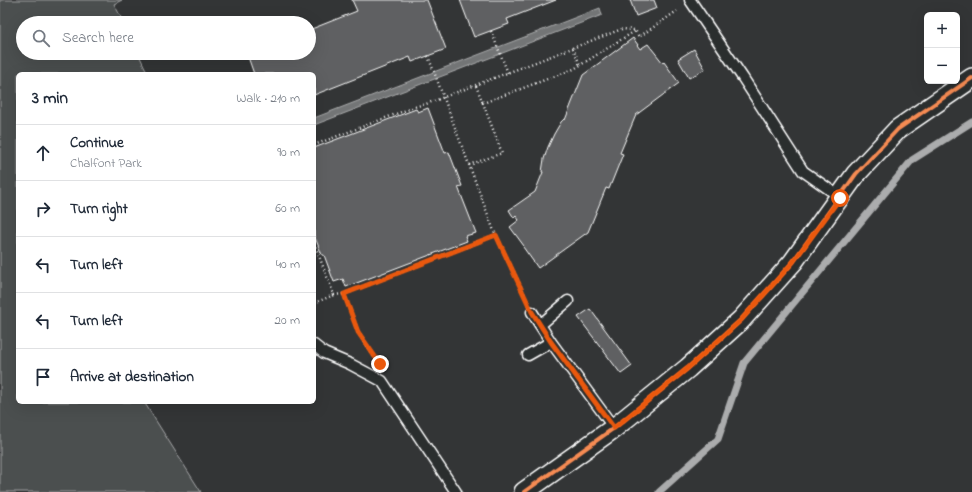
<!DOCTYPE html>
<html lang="en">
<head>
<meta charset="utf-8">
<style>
  :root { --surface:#fff; --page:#f2f2f3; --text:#1f2937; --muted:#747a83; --line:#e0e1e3 }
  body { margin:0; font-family:"Indie Flower",sans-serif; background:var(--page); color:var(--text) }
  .controls { position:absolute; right:12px; top:12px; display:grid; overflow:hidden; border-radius:6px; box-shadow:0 4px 16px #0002 }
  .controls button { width:36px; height:36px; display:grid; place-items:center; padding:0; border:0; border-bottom:1px solid var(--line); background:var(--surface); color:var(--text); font:20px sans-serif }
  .stop { position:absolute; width:12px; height:12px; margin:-9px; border:3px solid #ea580c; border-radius:50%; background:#fff }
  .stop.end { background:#ea580c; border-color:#fff; box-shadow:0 1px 4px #0008 }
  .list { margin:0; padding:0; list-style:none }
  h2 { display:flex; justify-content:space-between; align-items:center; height:52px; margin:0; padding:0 16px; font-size:17px }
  h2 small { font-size:13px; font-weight:400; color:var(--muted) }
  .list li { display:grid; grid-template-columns:26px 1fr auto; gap:12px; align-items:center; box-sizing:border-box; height:56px; padding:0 16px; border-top:1px solid var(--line) }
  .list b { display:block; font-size:15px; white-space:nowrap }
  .list p { margin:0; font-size:13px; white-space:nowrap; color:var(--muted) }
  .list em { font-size:13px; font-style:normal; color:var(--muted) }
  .icon { flex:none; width:22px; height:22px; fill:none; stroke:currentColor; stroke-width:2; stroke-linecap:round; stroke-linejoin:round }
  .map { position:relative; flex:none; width:972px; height:492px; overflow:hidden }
  .search { position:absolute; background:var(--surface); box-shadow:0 4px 16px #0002; left:16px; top:16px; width:300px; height:44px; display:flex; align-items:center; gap:10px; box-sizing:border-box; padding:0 14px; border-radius:22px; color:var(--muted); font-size:15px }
  .panel { position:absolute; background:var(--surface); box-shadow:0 4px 16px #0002; left:16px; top:72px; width:300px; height:332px; border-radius:6px }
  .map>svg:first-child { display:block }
</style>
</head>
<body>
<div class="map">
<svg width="972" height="492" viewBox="0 0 972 492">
  <rect width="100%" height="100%" fill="#333536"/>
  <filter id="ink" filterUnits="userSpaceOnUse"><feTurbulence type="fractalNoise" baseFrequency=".025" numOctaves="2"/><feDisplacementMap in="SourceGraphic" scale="8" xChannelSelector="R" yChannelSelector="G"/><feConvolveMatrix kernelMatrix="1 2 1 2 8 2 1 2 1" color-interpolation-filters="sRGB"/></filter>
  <g filter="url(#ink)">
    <path fill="#4c4f50" stroke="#a6a7a8" d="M0,0h122l-8,4 10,19h-101v30h115l10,21h-130v328h126l57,90h-201z"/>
    <path fill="#737576" stroke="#abacad" d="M600,8l2,7 -288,110v-7z"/>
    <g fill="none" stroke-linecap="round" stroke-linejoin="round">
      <path stroke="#abacad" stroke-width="7" d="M659,492l59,-53 26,-76 168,-203 60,-38"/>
    </g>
    <path fill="#5f6162" stroke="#fff" d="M352,0h75l19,49 -34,13 -2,-5 -96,38v-21h-60l-7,-20 3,-1h59v-23l48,-19z
      M460,0h96l-49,19 2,5 -35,13z
      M630,0h24l3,8 -21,8z
      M633,38l5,7h-1l3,4 8,-5 15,19 1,-1 15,21 -43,32 -16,38 3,1 -14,35 -3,-1 -18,44 -50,36 -15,-21 1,-1 -14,-19 9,-7 -3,-4 -2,2 -5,-8 26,-18 8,-20h-1l2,-13 4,-12 6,-13 7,-12 3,-3 1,1 18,-45z
      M694,49l11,20 -16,9 -11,-19z
      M428,108l17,45 4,-1 13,34 -4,1 18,46 -11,3 2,5 -121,46 -3,-8 -9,3 -10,-27h-2l-8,-20v-87l102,-39 2,3z
      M590,309l42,57 -11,8 -43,-57z"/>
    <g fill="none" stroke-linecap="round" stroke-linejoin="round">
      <defs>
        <path id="lane" d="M690,0l53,78 60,93 37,26
          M532,312l8,13
          M551,342l-11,-17 28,-24
          M314,345l10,8 26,11 32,17 74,111
          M528,355l23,-13 63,86"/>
        <path id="street" d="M524,492l90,-64 74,-60 53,-48 52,-58 63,-88 42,-45 74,-51"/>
      </defs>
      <use href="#lane" stroke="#fff" stroke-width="13"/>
      <use href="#street" stroke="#fff" stroke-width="22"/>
      <path stroke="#fff" stroke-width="2.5" stroke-dasharray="1 3" stroke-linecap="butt" d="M491,31l17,42
        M573,48l7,17
        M428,56l66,175 31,65
        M476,86l7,17
        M314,145l103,-39 9,-2 196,-75 13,1 4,7 38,-26
        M469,165l33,-12 -19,-50 91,-34 61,-38
        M314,243l20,52 -20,8
        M334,295l10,-1
        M374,356l-16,-24 -14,-38 152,-59"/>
      <use href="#lane" stroke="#2a2d2e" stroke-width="10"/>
      <use href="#street" stroke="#2a2d2e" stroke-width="19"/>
      <defs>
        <path id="cycleway" d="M524,492l90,-64 74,-60 53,-48 52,-58 63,-88 42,-45 74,-51"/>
      </defs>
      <use href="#cycleway" stroke="#2a2d2e" stroke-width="6"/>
      <use href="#cycleway" stroke="#f68b52" stroke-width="4"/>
    </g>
  </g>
  <g fill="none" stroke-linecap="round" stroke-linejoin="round" filter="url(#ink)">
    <path stroke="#ea580c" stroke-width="5" d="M380,364l-22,-32 -14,-38 152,-59 36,77 19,30 63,86 74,-60 53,-48 52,-58 47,-64"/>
  </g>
</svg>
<div class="controls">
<button>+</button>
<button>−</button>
</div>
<div class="stop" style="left:840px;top:198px"></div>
<div class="stop end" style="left:380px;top:364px"></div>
<div class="search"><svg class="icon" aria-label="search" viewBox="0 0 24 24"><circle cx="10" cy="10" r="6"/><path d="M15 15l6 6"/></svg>Search here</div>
<section class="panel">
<h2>3 min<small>Walk · 210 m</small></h2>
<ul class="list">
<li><svg class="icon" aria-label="ahead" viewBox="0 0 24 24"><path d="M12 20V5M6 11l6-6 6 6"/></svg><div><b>Continue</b><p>Chalfont Park</p></div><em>90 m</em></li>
<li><svg class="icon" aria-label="right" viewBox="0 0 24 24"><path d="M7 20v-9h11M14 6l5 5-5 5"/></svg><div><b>Turn right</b></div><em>60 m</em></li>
<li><svg class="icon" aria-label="left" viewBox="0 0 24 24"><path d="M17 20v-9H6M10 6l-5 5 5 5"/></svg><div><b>Turn left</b></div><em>40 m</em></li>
<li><svg class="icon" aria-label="left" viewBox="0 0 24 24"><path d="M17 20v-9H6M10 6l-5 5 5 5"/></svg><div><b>Turn left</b></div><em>20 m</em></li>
<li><svg class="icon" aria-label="arrive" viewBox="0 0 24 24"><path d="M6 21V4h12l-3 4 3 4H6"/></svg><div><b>Arrive at destination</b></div></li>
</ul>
</section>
</div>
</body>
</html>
